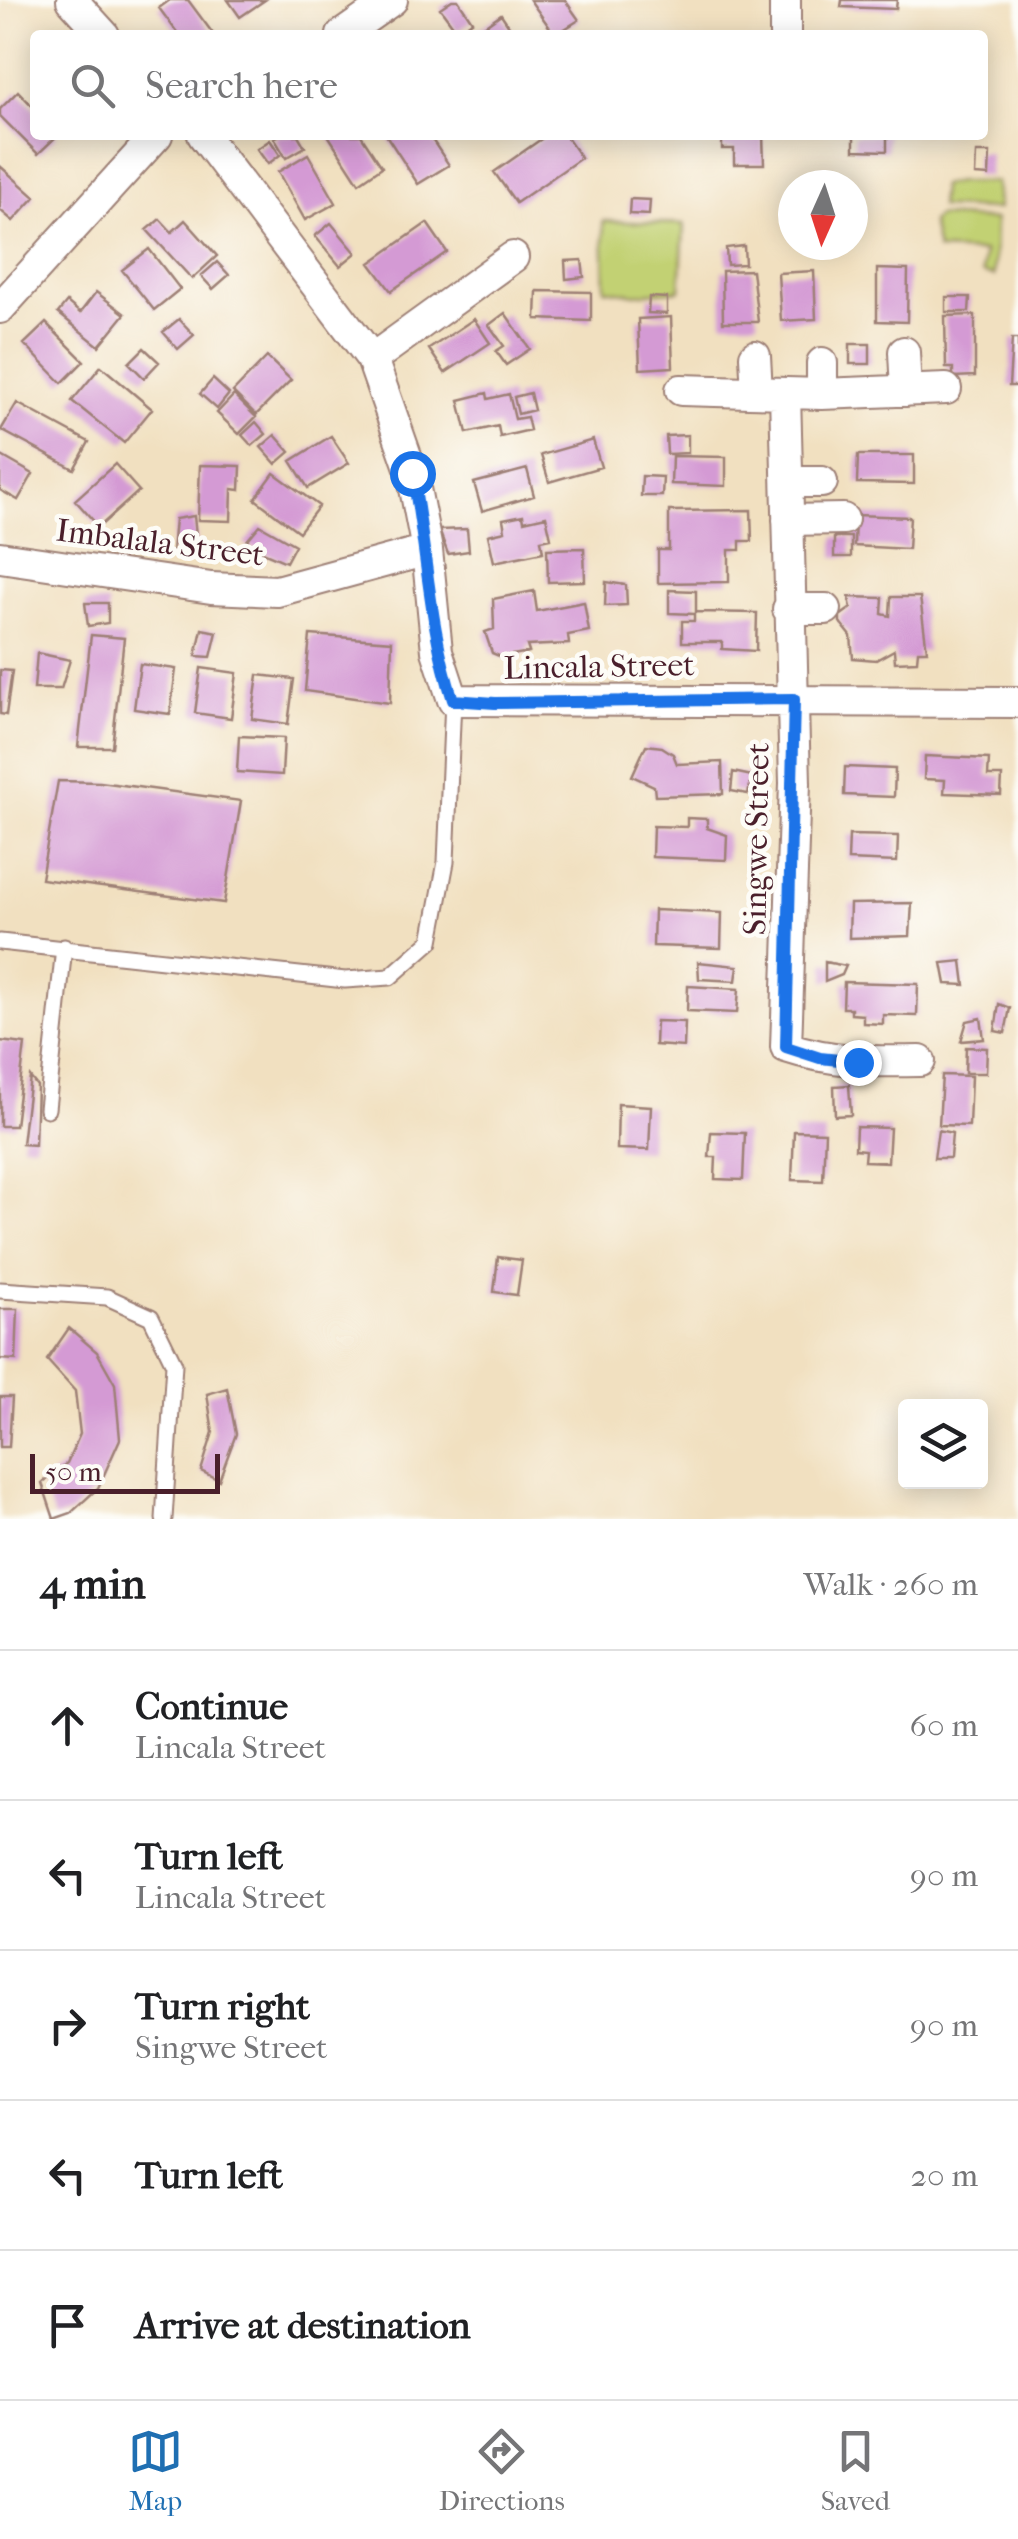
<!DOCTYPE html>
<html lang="en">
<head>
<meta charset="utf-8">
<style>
  :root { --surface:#fff; --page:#f6f6f6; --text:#202124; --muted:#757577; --line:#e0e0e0; --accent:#1f6fb2 }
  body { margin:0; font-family:"IM FELL French Canon",serif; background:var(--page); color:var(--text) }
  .controls { position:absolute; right:30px; bottom:30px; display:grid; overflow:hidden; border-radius:10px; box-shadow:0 5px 25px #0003 }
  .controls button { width:90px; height:90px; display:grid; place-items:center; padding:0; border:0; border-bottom:2px solid var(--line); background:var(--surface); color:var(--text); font:50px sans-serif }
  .compass { position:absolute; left:778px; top:170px; width:90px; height:90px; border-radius:50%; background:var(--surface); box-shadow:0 5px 25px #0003; rotate:183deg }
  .scale { position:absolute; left:30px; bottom:25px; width:190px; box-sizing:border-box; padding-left:10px; border:5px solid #4a1f2b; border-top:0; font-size:28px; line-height:35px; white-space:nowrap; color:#4a1f2b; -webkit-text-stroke:8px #fdfcf7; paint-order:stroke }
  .stop { position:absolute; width:30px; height:30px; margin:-22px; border:8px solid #1a73e8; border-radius:50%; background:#fff }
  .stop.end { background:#1a73e8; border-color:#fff; box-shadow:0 2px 10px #0008 }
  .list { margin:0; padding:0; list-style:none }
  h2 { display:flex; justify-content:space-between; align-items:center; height:130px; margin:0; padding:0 40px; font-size:42px }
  h2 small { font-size:32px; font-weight:400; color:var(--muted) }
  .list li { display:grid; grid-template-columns:65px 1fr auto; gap:30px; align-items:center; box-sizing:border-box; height:150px; padding:0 40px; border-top:2px solid var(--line) }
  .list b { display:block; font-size:38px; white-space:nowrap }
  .list p { margin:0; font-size:32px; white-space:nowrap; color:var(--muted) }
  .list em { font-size:32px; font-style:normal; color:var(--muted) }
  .icon { flex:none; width:55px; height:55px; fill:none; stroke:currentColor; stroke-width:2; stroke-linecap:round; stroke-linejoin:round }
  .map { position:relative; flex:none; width:1018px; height:1519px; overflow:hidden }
  .search { position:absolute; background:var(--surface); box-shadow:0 5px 25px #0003; left:30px; right:30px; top:30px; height:110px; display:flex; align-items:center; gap:25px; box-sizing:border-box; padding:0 35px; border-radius:10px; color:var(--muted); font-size:38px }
  .sheet { height:880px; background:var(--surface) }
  nav { display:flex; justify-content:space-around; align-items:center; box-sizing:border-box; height:140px; border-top:2px solid var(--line); background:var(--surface); font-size:28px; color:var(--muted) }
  nav a { display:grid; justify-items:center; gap:5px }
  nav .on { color:var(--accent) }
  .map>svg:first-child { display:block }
</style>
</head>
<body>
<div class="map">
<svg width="1018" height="1519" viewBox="0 0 1018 1519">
  <rect width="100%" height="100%" fill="#fdfcf7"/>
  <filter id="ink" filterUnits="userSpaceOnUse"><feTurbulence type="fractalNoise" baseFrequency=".01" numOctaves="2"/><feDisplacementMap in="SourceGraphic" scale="20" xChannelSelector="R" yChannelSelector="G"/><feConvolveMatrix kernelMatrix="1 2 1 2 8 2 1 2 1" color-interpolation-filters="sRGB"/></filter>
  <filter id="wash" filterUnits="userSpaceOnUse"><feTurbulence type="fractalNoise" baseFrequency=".0048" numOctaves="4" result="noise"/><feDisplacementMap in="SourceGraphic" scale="40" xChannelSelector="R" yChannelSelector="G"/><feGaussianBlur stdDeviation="2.25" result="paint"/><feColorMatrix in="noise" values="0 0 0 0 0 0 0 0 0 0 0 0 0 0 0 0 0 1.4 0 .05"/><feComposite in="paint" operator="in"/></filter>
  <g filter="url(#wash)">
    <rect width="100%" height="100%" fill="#f1e0c0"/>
    <path fill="#c2d173" stroke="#86784f" stroke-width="2.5" d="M958,182h38l2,27 -59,-2 2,-22z
      M938,216l57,4 -1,56 -12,-3 2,-21 -47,-2 -6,-28z
      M603,221l81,3 -4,66 -44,4 -31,-5z"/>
    <g id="blocks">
      <path fill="#d49ad4" d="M170,0h18l26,35h-35l-20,-27z
        M228,0h37l-25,17z
        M452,0h6l14,21 -15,10 -17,-23z
        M530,0h35l14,20 -24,15z
        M842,0h55l-1,9 -55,-2z
        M501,14l14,21h-35l-3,-4z
        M18,91l17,18v26h23l-20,19 -38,-38v-7z
        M280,135h18l7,12 -19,11 -12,-20z
        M328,135h33l21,32 -23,16z
        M386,135h43l20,30 -31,19z
        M547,135h18l16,23 -65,45 -22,-31z
        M722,135h41l1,29h-30v-15h-12z
        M854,135h33v16l-33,-1z
        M270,140l10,15 -12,9 -11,-15z
        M976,153h14l-1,23 -14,-1z
        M308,154l28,49 -31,17 -27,-48z
        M0,166l35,31 -22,24 -13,-11z
        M630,199l20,1 -1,15 -20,-1z
        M160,219l12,13 13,-12 32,36 -25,23 -45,-49z
        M331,223l25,30 -16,13 -25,-30z
        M427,223l20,29 -56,39 -21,-28z
        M744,246l1,18 -18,1 -1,-17z
        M149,249l31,40 -26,21 -32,-40z
        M582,260l2,17 -18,2 -1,-18z
        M217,262l12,13 -16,14 -12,-13z
        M877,269l31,1 -1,52 -30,-1z
        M752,270l6,52h-35l-1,-51z
        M814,271l2,48 -35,2 -3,-48z
        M537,291l54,1v29l-55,-2z
        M96,292l29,22 -26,32 -41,-33 9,-11 13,11z
        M649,297l18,1v16l-19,-1z
        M946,297h24l-1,15h-23z
        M505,313l25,36 -24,16 -10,-14 8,-5 -15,-21z
        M975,315v61l-22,1v-9h-7l-1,-52z
        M671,317l2,50 -33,2 -2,-50z
        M179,319l15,16 -16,14 -15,-17z
        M474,319l16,24 -45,30 -16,-24z
        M46,323l38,38 -22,22 -38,-39z
        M1012,339h6v47h-9z
        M850,344h20v20h-20z
        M144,348l15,14 -15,16 -15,-15z
        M267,357l24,23 -35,35 -23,-23z
        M101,366l51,43 -28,34 -52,-42z
        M213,379l16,15 -12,15 -17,-15z
        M487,393l1,6 21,-5 6,25 12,-2 3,13 -30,7 -2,-11 -31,7 -8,-33z
        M530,393l4,17 -16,4 -4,-17z
        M234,395l22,22 -17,17 -22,-21z
        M17,403l72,39 -15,27 -73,-39z
        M256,422l10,12 -14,12 -10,-11z
        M275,435l15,17 -14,12 -15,-17z
        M688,435v18l-21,1 -1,-18z
        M331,436l18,27 -41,25 -17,-27z
        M593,440l8,27 -52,15 -8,-27z
        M0,455l33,19 -15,26 -18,-10z
        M858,455h56v29l-57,-1z
        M672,456l54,1v29l-55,-2z
        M115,464l24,27 -40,36 -24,-27z
        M200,465l41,1 -1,24 -8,-1 -1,32 -33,-1z
        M527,469l7,27 -52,15 -8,-28z
        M274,473l45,33 -20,26 -44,-33z
        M642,476l21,1 -1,19h-21z
        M751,510l1,31h-12v9h-11v32l-71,1v-33h11v-39z
        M523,515l1,6 22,-5 5,22 -10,2 2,12 -49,10 -6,-27 17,-4 -2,-12z
        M855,515l55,2 -2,32 -54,-3z
        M194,516l4,38 -26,-3 3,-32z
        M260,525l35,20 -9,17 -42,-18z
        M467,529l2,22 -21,3 -9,-24z
        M834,537h17v20h-17z
        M584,548l1,33 -37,1 -1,-33z
        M606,582l20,3 1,20 -22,1z
        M669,590l27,1v21l61,1 -1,38 -34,-2v-7h-40v-21h12v-7l-25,-1z
        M534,591l3,20 47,-9 5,29 -21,4 1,9 -42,2 2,6 -28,5 -9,-4 -7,-21 9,-3 -1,-30z
        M849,597l34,1 -1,16 8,2 1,-19h29l7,54h-9l-1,10 -22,1 -1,-12 -18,10 -23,-2 -2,-22 -11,-14v-6l11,-8z
        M85,603h23v20l-20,3z
        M202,629l15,3 -6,25 -15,-1z
        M91,635l33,3 -12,109h-34z
        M310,635l82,6 -2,62 -85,-12z
        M37,653l33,7 -9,29h-27z
        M140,664l36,5 -6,45 -36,-5z
        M201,668l36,5 -6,45 -36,-5z
        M0,670l12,1 -6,44 -6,-1z
        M258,675l36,4 -6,45 -36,-5z
        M239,736l45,2 -2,37 -45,-3z
        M646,745l16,2 11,7 4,10 45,-2 1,32 -68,2 -1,-10 -22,-10z
        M925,756l64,3 -1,17h14l-1,19 -57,-2 1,-13 -21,-1z
        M845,767l50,2 -1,28 -50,-2z
        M733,772l19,4 -4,18 -17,-3z
        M58,781l42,1 141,19 -17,102 -183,-24z
        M687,818l20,1v9l20,7 -1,25 -74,-3 1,-31 34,1z
        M849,835l49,1 -1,26 -49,-2z
        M912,903l-2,33 -61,2 1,-34z
        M654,910l68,3 -1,35 -68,-2z
        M962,961l3,24 -19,-1 -4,-21z
        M698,962l40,4 -2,15 -37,-2z
        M825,962l21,4 -4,9 -17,7z
        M844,982l74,2 -1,32 -34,-1v9l-20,-1v-8l-12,-1v-6h-8z
        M688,986l51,3 -2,24 -50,-2z
        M999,1004l11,4 -5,25 -10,-2z
        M981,1018l3,21 -23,2 6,-20z
        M656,1021l29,1 -1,25 -29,-2z
        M0,1041l25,3 -10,82h-15z
        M966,1047l21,1 -1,25h-21z
        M942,1075l29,1 -2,50 -30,-1z
        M30,1077l7,9 -2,59 -13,-1z
        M849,1085l2,30 -16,1 -1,-30z
        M618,1104l33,2 -2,44 -32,-1z
        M856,1127l34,1 -2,34 -24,-1 1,-11 -10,-1z
        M938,1130l14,3 -2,25h-16z
        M794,1131l31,1 -2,49 -31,-1z
        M711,1132l34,1 -2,47 -28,-1 1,-22h-7z
        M498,1257l24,3 -5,35 -23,-3z
        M0,1309h18l-2,51 -16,-1z
        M69,1328l28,24 18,32 5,55 -22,49 -27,25 -17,6 -12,-36 25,-20 13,-29 -5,-43 -28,-31z
        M227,1388l9,46 -17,46 -18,-9 12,-39 -6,-38z
        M0,1397h12l-3,50h-9z"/>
    </g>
  </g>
  <g filter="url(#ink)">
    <use href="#blocks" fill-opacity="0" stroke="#9e8076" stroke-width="2.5"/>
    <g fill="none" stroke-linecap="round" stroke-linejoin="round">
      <defs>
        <path id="service" d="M0,942l345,38 45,-3 41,-36 15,-79 7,-162
          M47,1109l17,-162
          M0,1290l107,7 44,20 23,47 -10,155"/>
        <path id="minor" d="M72,0l32,35
          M785,0v35
          M342,35l50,-35
          M203,135l169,224 40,114 15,77 10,101 16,49 565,2
          M0,308l157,-173
          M904,352l2,39
          M755,356l2,36
          M372,359l141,-102
          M681,390l141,4 124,-5
          M785,393l10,390 -9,264c45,15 86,15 134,14
          M822,394v-31
          M788,482h34
          M788,520l55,-1
          M0,557l211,31 66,3 150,-41
          M788,609h38"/>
      </defs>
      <use href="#service" stroke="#9e8076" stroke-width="19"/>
      <use href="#minor" stroke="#9e8076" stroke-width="34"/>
      <use href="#service" stroke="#fff" stroke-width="15"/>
      <use href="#minor" stroke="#fff" stroke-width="30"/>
    </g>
  </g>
  <g fill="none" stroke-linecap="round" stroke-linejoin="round" filter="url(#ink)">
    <path stroke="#1a73e8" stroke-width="12" d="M412,473c15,76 17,154 41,227l42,3 299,-4 -8,348 34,11 38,4"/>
  </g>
  <g text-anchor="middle" stroke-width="9" stroke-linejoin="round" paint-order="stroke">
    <g font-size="32" fill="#4a1f2b" stroke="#fdfcf7">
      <text transform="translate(160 542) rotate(7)" y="11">Imbalala Street</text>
      <text transform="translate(599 666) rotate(-1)" y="11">Lincala Street</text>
      <text transform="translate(756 839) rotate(-89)" y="11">Singwe Street</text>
    </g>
  </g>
</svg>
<div class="controls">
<button><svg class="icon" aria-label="layers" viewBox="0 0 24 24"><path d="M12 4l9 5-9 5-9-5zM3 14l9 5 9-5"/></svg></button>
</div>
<svg class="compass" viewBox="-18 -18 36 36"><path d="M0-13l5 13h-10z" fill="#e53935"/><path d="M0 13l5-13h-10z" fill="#757577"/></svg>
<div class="scale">50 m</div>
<div class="stop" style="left:412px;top:473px"></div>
<div class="stop end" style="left:858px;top:1062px"></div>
<div class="search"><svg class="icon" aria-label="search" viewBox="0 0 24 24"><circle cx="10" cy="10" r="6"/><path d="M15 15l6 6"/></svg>Search here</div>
</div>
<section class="sheet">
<h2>4 min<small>Walk · 260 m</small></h2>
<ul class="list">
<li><svg class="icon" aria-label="ahead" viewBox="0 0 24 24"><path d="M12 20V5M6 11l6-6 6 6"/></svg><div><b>Continue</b><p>Lincala Street</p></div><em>60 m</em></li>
<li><svg class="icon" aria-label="left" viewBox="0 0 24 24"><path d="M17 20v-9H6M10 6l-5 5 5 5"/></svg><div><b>Turn left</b><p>Lincala Street</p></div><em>90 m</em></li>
<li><svg class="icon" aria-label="right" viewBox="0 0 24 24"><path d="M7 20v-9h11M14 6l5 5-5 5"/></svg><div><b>Turn right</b><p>Singwe Street</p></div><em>90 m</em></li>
<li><svg class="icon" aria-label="left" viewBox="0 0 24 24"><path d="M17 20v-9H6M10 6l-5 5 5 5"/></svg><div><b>Turn left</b></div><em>20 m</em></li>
<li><svg class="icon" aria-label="arrive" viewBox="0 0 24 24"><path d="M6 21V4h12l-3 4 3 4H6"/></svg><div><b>Arrive at destination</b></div></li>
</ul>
</section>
<nav>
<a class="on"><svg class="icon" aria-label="map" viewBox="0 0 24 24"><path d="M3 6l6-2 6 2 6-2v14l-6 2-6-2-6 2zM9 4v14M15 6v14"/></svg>Map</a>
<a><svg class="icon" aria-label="directions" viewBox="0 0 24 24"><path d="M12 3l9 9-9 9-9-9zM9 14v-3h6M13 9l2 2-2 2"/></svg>Directions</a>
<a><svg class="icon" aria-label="saved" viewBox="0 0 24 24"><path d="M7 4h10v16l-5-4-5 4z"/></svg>Saved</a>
</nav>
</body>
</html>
